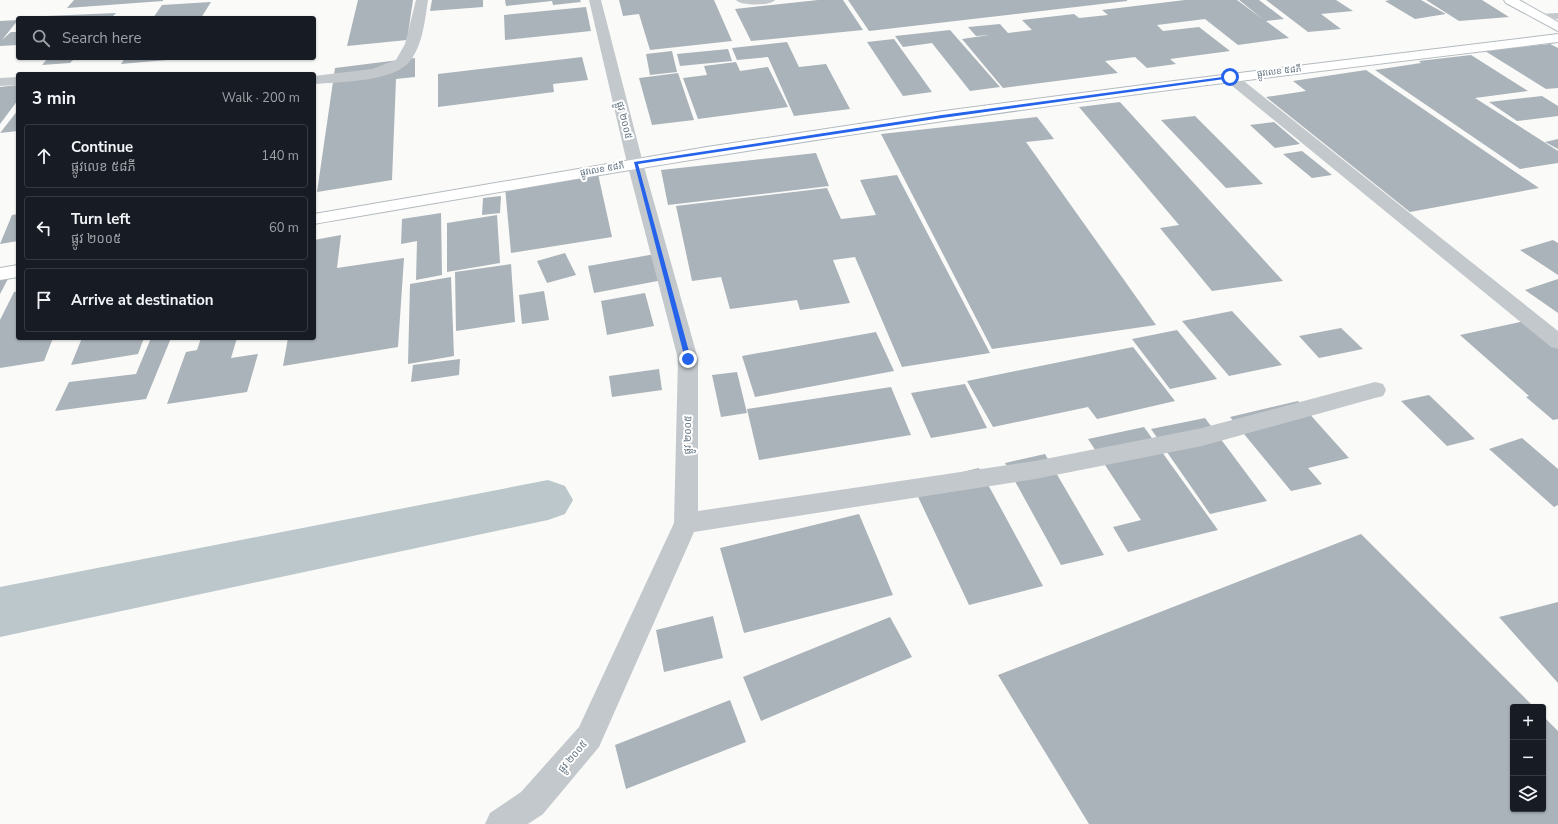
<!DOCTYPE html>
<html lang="en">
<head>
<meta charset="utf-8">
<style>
  :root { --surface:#171b24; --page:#242831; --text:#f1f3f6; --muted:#9ea1a6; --line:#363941 }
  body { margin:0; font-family:"Nunito Sans","Noto Sans Khmer",sans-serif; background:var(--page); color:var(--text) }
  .controls { position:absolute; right:12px; bottom:12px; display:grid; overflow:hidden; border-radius:4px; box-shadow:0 1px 3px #0004 }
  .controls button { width:36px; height:36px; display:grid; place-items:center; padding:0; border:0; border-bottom:1px solid var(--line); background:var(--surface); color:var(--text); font:20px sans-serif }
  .stop { position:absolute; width:12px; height:12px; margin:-9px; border:3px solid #2563eb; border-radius:50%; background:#fff }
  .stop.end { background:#2563eb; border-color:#fff; box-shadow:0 1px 4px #0008 }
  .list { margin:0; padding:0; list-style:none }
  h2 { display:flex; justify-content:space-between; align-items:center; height:52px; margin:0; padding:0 16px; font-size:17px }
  h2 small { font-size:13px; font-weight:400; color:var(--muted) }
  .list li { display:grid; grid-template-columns:26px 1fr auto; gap:12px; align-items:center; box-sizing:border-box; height:64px; margin:0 8px 8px; padding:0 8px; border:1px solid var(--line); border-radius:4px }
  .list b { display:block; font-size:15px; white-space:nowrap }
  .list p { margin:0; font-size:13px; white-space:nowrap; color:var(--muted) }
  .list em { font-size:13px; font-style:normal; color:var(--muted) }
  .icon { flex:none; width:22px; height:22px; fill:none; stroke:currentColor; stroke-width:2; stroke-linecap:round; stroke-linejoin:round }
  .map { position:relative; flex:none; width:1558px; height:824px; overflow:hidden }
  .search { position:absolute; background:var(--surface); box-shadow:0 1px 3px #0004; left:16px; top:16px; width:300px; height:44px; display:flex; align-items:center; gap:10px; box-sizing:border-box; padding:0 14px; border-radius:4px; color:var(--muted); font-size:15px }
  .panel { position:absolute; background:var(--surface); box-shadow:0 1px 3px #0004; left:16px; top:72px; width:300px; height:268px; border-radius:4px }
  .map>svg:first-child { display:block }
</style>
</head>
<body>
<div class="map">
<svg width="1558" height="824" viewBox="0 0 1558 824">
  <rect width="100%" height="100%" fill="#fafaf8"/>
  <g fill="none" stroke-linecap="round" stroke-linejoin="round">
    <path fill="#bbc7cb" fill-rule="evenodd" d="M548,480l17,6 8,14 -8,14 -17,6 -548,117v-50z"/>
  </g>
  <path fill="#aab3b9" d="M74,0h89v1l-96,7z
    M358,0h55l-6,40 -60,6z
    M432,0h51v7l-53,4z
    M505,0h75l1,2 -28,3 -1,-4 -46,5z
    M619,0h95l18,41 -82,9 -11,-36 -16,2z
    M818,0h25l20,30 -112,11 -16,-32z
    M848,0h279v1l-258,30z
    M1185,0h52l27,20 -25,-20h20l25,19 -18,2 23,17 -51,7 -33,-26 -48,6 6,6 36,-4 31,24 -60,8 6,5 -29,4 -12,-11 -30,4 13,12 -115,15 -41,-49 27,-4 -13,1 -8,-9 32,-3 8,9 24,-3 -10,-10 52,-6 5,4 29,-3 -6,-5z
    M1266,0h70l17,11 -32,3 20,15 -33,3z
    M1390,0h31l25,14 -31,5 -30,-18z
    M1426,0h56l27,17 -50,4z
    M211,2l-10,16h-48l9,-13z
    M586,7l5,24 -86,9 -1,-25z
    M116,13l-5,5h-67l2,-2z
    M18,20l-16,20 9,-8h7v13l-18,1v-25z
    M950,30l50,57 -30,4 -38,-48 -29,4 -8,-11z
    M894,39l38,53 -29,4 -36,-54z
    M787,42l12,25 27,-3 24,45 -56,7 -26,-59 -31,3 -5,-12z
    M1550,44l8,4v40l-12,1 -61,-38z
    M728,49l4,12 -52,5 -3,-12z
    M672,51l5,21 -27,3 -4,-21z
    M1471,55l57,36 -53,7 83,53v12l-38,6 -145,-99 46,-7 -2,-2z
    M582,57l6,23 -35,4 1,8 -116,15v-33z
    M48,58h27l-5,5 -28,2z
    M125,58h53v1l-57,5z
    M415,58v19l-19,2 -4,101 -75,12 18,-124z
    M736,62l4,9 28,-4 20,40 -90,12 -15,-41 24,-3 -3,-9z
    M1366,70l173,118 -129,24 -144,-115 40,-6 -13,-10z
    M678,73l16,47 -42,5 -13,-47z
    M18,85v15l-18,24v-37z
    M1542,96l16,10v10l-41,5 -28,-19z
    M1120,102l163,179 -71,10 -52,-63 19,-3 -100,-118z
    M18,110v21l-18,2z
    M1195,116l68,68 -37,4 -65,-68z
    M1037,117l17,22 -28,3 130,183 -164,24 -111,-215z
    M1274,122l26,22 -25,4 -25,-23z
    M1558,139v10l-13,-7z
    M1302,151l30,24 -20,3 -29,-24z
    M816,153l13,33 -161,19 -7,-35z
    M598,174l14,63 -101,16 -6,-66z
    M897,175l93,178 -88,14 -47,-110 -22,3 17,43 -50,7 -3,-10 -67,9 -9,-32 -29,4 -16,-75 151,-18 14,31 35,-4 -16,-35z
    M501,196l-1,17 -18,2 1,-17z
    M441,213l1,62 -26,5 1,-39 -16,3 1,-25z
    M18,214v27l-18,3 12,-29z
    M497,215l3,48 -53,9v-49z
    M341,235l-4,33 67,-10 -6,89 -115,19 5,-28h26v-98z
    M1553,240l5,3v32l-38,-25z
    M565,253l11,22 -29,8 -10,-22z
    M655,254l8,26 -69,13 -6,-27z
    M511,264l4,58 -59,9 -1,-59z
    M451,277l3,79 -46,8 2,-80z
    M8,279l-8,15v-14z
    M1558,279v34l-33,-23z
    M18,291v47h35l-9,23 -44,7v-48l14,-28z
    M544,291l5,29 -27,4 -3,-29z
    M645,293l9,33 -47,9 -6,-34z
    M1232,311l50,54 -53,11 -47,-55z
    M1529,320l29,24v75l-5,1 -27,-23 3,-1 -69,-61z
    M1341,328l22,21 -44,9 -20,-22z
    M1177,330l40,49 -47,10 -38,-50z
    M876,332l18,39 -139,26 -13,-41z
    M82,338h62l-6,16 -67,11z
    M151,338h20l-25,61 -91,12 14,-29 67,-8z
    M201,338h36l-6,20 27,-4 -11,38 -80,12 19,-52 11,-2z
    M1133,347l42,54 -78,18 -9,-12 -95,20 -26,-46z
    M460,359l-1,16 -48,7 2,-17z
    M659,369l3,21 -50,7 -3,-21z
    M737,372l10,41 -26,4 -9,-42z
    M965,384l22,44 -56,10 -20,-45z
    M891,387l20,48 -152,25 -12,-51z
    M1429,395l46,44 -28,7 -46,-45z
    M1298,401l51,57 -41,10 14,16 -31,7 -61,-74z
    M1205,418l62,83 -57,13 -59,-85z
    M1144,427l74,103 -90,22 -15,-25 28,-7 -53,-81z
    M1522,438l36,31v36l-4,2 -65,-58z
    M1045,454l59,101 -43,10 -56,-102z
    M979,468l64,118 -74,19 -57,-121z
    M859,514l34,81 -149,38 -24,-85z
    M1361,534l173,173h-21v102h30v-93l15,15v93h-469l-91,-149z
    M1558,602v81l-59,-66z
    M713,616l10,42 -59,14 -8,-42z
    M890,617l22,40 -151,64 -18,-44z
    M730,700l16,42 -120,47 -11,-44z"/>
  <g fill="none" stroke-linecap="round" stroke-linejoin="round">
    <defs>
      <path id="secondary" d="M1504,0h15l39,22v9l-52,-28z
        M1558,34v8c-205,25 -410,49 -614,79 -211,30 -420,67 -630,103v-10l393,-67 237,-36 230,-30z
        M18,265v12l-18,3v-12z"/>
    </defs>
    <use href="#secondary" stroke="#b3babf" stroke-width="2"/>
    <path fill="#c3c8cc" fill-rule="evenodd" d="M1558,13v6l-19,1 -5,-3 5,-3z"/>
    <path fill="#c3c8cc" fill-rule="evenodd" d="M416,0h12c-3,19 -5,45 -18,61 -16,21 -71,21 -96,23v-8l58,-7 24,-9 9,-16z
      M589,0h12l42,163 55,196v152l337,-50 167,-33 173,-46 8,2 3,6 -3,6 -8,2 -173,48 -167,33 -341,53 -95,215 -56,67 -15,10h-43l5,-11 31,-21 58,-65 95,-204 4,-164 -51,-196z
      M736,0h39c-4,6 -35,6 -39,0z
      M1230,73l5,1 323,257v18l-7,-2 -326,-267 -2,-3 2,-3z
      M18,77v8l-18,1v-8z"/>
    <use href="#secondary" fill="#fff" fill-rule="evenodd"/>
  </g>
  <path fill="#2563eb" d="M1230,76l2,2 -290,40 -304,46 53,195 -3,2 -3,-2 -51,-197 308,-47z"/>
  <g text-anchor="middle" stroke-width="4" stroke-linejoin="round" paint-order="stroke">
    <g font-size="9" fill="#657683" stroke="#fff">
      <text transform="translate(1279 71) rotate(-7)" y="3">ផ្លូវលេខ ៥៨ភី</text>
      <text transform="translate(602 169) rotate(-10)" y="3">ផ្លូវលេខ ៥៨ភី</text>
    </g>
    <g font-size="10" fill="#657683" stroke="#fff">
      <text transform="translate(625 120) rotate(76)" y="4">ផ្លូវ ២០០៥</text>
      <text transform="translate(687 435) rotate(-89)" y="4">ផ្លូវ ២០០៥</text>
      <text transform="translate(572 756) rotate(-49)" y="4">ផ្លូវ ២០០៥</text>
    </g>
  </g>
</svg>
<div class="controls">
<button>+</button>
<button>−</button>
<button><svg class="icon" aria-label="layers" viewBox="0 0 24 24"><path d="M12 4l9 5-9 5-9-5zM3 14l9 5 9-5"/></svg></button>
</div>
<div class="stop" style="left:1230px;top:77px"></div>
<div class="stop end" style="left:688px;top:359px"></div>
<div class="search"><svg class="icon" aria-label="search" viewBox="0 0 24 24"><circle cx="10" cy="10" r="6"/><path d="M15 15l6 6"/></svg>Search here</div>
<section class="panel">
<h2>3 min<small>Walk · 200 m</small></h2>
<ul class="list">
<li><svg class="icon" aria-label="ahead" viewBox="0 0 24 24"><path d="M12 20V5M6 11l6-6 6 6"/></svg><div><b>Continue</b><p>ផ្លូវលេខ ៥៨ភី</p></div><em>140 m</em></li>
<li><svg class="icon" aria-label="left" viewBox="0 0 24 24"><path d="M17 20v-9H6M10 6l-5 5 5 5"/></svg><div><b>Turn left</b><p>ផ្លូវ ២០០៥</p></div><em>60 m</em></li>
<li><svg class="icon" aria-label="arrive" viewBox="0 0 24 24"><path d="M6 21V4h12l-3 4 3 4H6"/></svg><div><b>Arrive at destination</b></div></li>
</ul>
</section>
</div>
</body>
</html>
